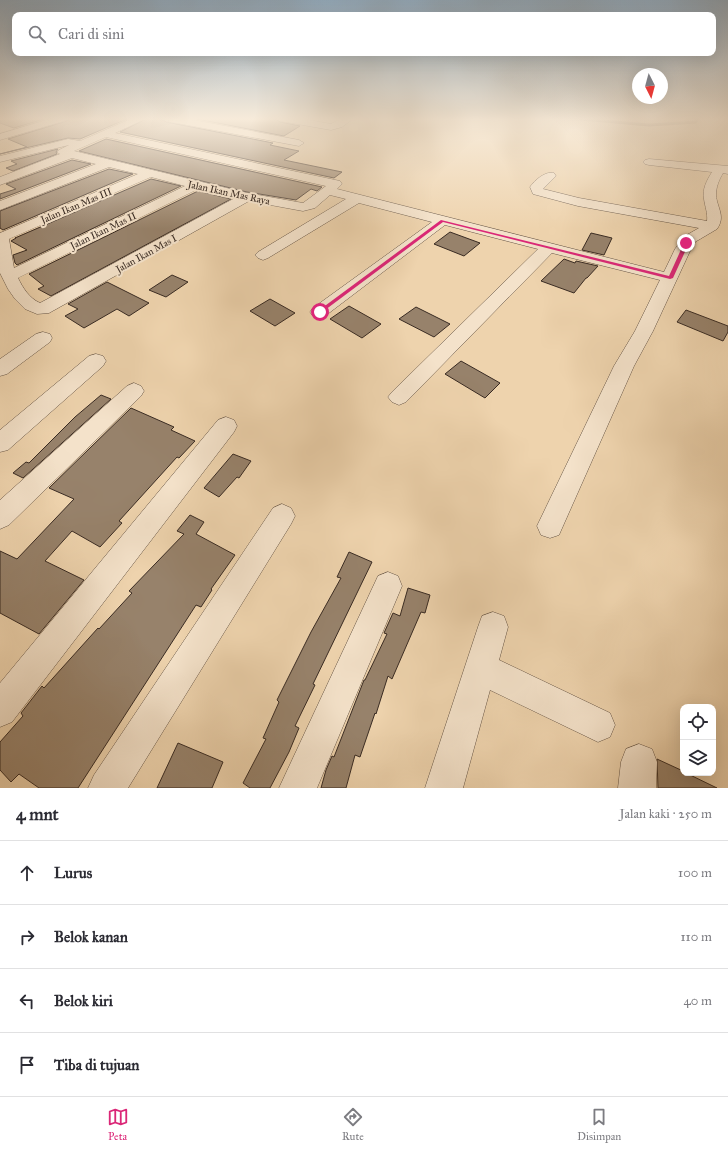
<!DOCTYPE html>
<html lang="id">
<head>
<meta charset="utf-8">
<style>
  :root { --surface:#fff; --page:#f7f7f7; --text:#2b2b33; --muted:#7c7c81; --line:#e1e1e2; --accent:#db2777 }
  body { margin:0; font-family:"IM FELL Great Primer",serif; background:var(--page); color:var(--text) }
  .controls { position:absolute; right:12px; bottom:12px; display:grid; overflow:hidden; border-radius:8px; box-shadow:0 4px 16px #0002 }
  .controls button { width:36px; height:36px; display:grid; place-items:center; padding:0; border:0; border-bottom:1px solid var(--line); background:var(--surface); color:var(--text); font:20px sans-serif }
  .compass { position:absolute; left:632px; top:68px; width:36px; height:36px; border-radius:50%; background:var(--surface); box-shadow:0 4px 16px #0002; rotate:174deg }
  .stop { position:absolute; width:12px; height:12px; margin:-9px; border:3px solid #db2777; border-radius:50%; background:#fff }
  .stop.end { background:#db2777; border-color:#fff; box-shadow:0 1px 4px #0008 }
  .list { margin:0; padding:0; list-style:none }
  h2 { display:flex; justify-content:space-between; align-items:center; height:52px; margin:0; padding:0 16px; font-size:17px }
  h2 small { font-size:13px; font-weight:400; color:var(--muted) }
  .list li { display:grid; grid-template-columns:26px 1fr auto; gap:12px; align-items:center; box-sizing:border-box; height:64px; padding:0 16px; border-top:1px solid var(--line) }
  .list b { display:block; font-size:15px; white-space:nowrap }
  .list em { font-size:13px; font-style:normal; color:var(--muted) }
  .icon { flex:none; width:22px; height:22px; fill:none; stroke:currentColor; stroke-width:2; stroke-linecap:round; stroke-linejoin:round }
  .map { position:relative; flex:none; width:728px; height:788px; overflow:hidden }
  .search { position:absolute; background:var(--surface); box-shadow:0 4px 16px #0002; left:12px; right:12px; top:12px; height:44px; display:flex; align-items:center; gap:10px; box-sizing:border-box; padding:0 14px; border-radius:8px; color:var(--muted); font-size:15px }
  .sheet { height:308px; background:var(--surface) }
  nav { display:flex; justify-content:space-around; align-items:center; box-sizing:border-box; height:56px; border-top:1px solid var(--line); background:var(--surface); font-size:11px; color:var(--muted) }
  nav a { display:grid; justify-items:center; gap:2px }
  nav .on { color:var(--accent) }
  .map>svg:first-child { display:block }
</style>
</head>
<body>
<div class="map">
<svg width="728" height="788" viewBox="0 0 728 788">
  <rect width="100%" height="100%" fill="#eed3ad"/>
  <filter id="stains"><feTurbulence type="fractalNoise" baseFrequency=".005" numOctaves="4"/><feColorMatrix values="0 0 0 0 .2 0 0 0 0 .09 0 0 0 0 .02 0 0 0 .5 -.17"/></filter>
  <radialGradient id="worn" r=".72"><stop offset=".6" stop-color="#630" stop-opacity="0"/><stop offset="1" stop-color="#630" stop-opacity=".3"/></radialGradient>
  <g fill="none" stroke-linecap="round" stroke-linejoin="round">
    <path stroke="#806e5a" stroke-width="3" d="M571,118l78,7 47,-3 1,-4"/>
  </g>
  <path fill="#97826b" stroke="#392b23" d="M0,118h47l-33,10 -14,-5z
    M70,118h59l-49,21 -12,-1 -68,16 27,-7 -19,-8 59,-18z
    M148,118h12l6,4 107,21 -3,2 29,6 -15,9 58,12 -8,6 -214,-46z
    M192,118h82l6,4 20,4 -16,10z
    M106,139l216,48 -5,4 -6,-2 -15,11 -49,-8 -168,-41z
    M58,149l-2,3 1,2 -44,17 -7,-3 11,-4 -6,-3z
    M72,160l19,4 -91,35v-5l16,-5 -10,-5z
    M109,169l24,5 -130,56 -3,-2v-17z
    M151,179l30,7 -164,79 -2,-2 -2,-8 14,-5 -16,-9 5,-3h-1z
    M198,191l33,8 -180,97 -13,-7 6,-3 -15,-12z
    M450,232l30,11 -16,13 -30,-12z
    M591,233l21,5 -8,17 -22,-5z
    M564,259l11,4 1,-2 22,5 -11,12h-1l-12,15 -33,-12z
    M172,275l16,7 -22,15 -17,-7z
    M107,282l42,21 -20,13 -12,-7 -33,19 -19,-12 13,-7 -10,-5z
    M270,299l25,14 -20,13 -25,-15z
    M349,306l32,18 -19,14 -32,-19z
    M416,307l34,17 -16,13 -35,-18z
    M686,310l42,16v6l-5,9 -46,-19z
    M461,361l39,22 -15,15 -40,-24z
    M101,395l10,4 -88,79 -10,-5 13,-11 3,1 46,-46z
    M131,408l43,19 -3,3 24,11 -16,17 -2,-1 -58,64 3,2 -22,24 -28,-16 -27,30 39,19 -45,54 -39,-21v-62l17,8 57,-60 -25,-11z
    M233,454l18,7 -12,17 -2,-1 -18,20 -15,-9z
    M190,515l14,7 -8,12 39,21 -24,34 1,1 -11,17 -5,-2 -118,183h-39l-20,-14 -8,8 -11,-12v-28l23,-26 -2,-3 21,-27 2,2 54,-60 1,1 33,-36 -3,-2 55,-57 -7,-3z
    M349,552l23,10 -59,122 2,1 -20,41 4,2 -10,24 -19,36h-20l-7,-5 23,-44 -3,-1 16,-36 -2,-2 34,-68 30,-54 -4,-1z
    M408,588l22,7 -5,18 -4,-1 -29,67 -4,-3 -12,38 -1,-1 -15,44 -5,-2 -9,33h-25l5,-18 6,-14 2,1 30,-77h1l22,-46 -3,-1 9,-20 7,3z
    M178,743l45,19 -11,26h-55z
    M657,759l26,12v2h3l31,15h-59z"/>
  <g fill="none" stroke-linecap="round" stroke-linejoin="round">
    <defs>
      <path id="minor" d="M53,118h16l-2,2 -67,20v-6z
        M133,118h14l-32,15 225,48 2,3 -5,5 327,83 11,-23 10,-13 14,-8 -121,-22 -45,-12 -3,-7c5,-7 15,-16 24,-14l2,3 -13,13 36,9 128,23c1,-8 -2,-14 -3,-22 -2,-10 3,-19 8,-27l-63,-7 -4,-1 -2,-2 2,-2 4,-1 79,7v8l-5,-1c-4,7 -7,14 -7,22 1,13 10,21 1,34l-22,13 -4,7 -38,82 -19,35 -75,169 -9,3 -9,-3 -4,-9 77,-160 21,-35 25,-51 -108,-27 -146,149 -7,3 -7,-3 -4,-5 4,-5 146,-143 -93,-24 -120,91 -6,1 -6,-1 -3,-4 3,-4 119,-86 -73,-19 -91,55 -5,2 -5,-2 -3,-3 3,-3 88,-53 -16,-4 -15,13 -12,3 -54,-10 -200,112 -12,1 -12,-5 -10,-10 -7,-10 -8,-16v-40l138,-59 -29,-7 -109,43v-9l96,-37 -24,-6 -72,27v-8l60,-23 -3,-2 2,-2 10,-5 -69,17v-6l68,-17 12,2zM106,137l220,49 -23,17 -56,-10 -173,-42zM151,177l34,9 -171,82 -5,-29zM198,189l37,9 -195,105c-11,-5 -17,-15 -22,-25z
        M161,118h22l116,22 5,3 -5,3 -133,-25z
        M275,118h23l33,6 11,-6h12l-12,9 -11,3 -51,-9z
        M43,332l7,2 2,4 -2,4 -43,32 -7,2v-17l36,-25z
        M96,354l7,2 3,5 -3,5 -95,84 -8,2v-22l89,-74z
        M134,383l7,3 3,5 -3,5 -132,129 -9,4v-29l127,-114z
        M226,417l8,3 3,6 -3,6 -222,290 -12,5v-44l218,-263z
        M282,504l9,4 4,8 -4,8 -163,264h-40l6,-13 179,-267z
        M388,572l10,4 4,10 -85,202h-38l99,-212z
        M493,612l11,4 4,11 -9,33 111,53 5,12 -5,12 -12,5 -108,-52 -27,98h-38l53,-161 4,-11z
        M639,744l13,5 5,13 -1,26h-38l3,-26 5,-13z"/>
    </defs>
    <use href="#minor" stroke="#665546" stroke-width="1"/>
    <use href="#minor" fill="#f4e2ca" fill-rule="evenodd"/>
  </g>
  <linearGradient id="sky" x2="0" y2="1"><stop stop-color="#91aabe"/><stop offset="0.52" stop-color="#f7ebda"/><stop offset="1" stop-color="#f7ebda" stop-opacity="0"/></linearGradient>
  <rect width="728" height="229" fill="url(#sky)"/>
  <path fill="#db2777" d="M441,220l228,56 15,-33 2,-2 3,2 -16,35 -3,1 -227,-57 -122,91h-3v-2z"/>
  <g text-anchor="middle" stroke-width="4" stroke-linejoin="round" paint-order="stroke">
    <g font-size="10" fill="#392b23" stroke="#f4e2ca">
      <text transform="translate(229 192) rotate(12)" y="4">Jalan Ikan Mas Raya</text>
      <text transform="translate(76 205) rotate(-23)" y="4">Jalan Ikan Mas III</text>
      <text transform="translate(103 230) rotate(-26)" y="4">Jalan Ikan Mas II</text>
      <text transform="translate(146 253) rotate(-29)" y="4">Jalan Ikan Mas I</text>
    </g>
  </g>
  <rect width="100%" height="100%" filter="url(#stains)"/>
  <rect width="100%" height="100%" fill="url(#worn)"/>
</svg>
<div class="controls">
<button><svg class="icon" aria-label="locate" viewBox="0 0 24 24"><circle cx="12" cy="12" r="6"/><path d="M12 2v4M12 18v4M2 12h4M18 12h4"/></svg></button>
<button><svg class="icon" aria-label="layers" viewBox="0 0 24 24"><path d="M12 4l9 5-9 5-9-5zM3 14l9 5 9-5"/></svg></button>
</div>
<svg class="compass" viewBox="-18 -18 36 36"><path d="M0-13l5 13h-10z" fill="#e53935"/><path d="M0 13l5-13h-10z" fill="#7c7c81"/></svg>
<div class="stop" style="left:320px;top:312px"></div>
<div class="stop end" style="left:686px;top:243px"></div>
<div class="search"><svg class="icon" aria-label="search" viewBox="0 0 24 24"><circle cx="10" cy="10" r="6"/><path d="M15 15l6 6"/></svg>Cari di sini</div>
</div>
<section class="sheet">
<h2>4 mnt<small>Jalan kaki · 250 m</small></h2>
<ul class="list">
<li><svg class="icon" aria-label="ahead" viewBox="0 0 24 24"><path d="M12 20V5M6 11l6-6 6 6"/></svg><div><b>Lurus</b></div><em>100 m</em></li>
<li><svg class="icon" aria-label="right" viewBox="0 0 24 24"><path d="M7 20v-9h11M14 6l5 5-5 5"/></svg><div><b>Belok kanan</b></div><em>110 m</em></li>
<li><svg class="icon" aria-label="left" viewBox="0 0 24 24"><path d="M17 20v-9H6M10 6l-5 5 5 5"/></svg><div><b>Belok kiri</b></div><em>40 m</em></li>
<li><svg class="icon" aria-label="arrive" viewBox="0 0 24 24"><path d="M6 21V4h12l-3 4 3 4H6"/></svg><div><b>Tiba di tujuan</b></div></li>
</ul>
</section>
<nav>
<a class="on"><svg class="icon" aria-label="map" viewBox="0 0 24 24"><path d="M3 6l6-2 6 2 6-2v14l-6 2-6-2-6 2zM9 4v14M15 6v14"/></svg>Peta</a>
<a><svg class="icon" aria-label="directions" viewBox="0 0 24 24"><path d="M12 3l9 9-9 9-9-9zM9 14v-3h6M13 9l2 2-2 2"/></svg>Rute</a>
<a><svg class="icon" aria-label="saved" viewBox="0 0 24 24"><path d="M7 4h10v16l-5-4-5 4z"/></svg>Disimpan</a>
</nav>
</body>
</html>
